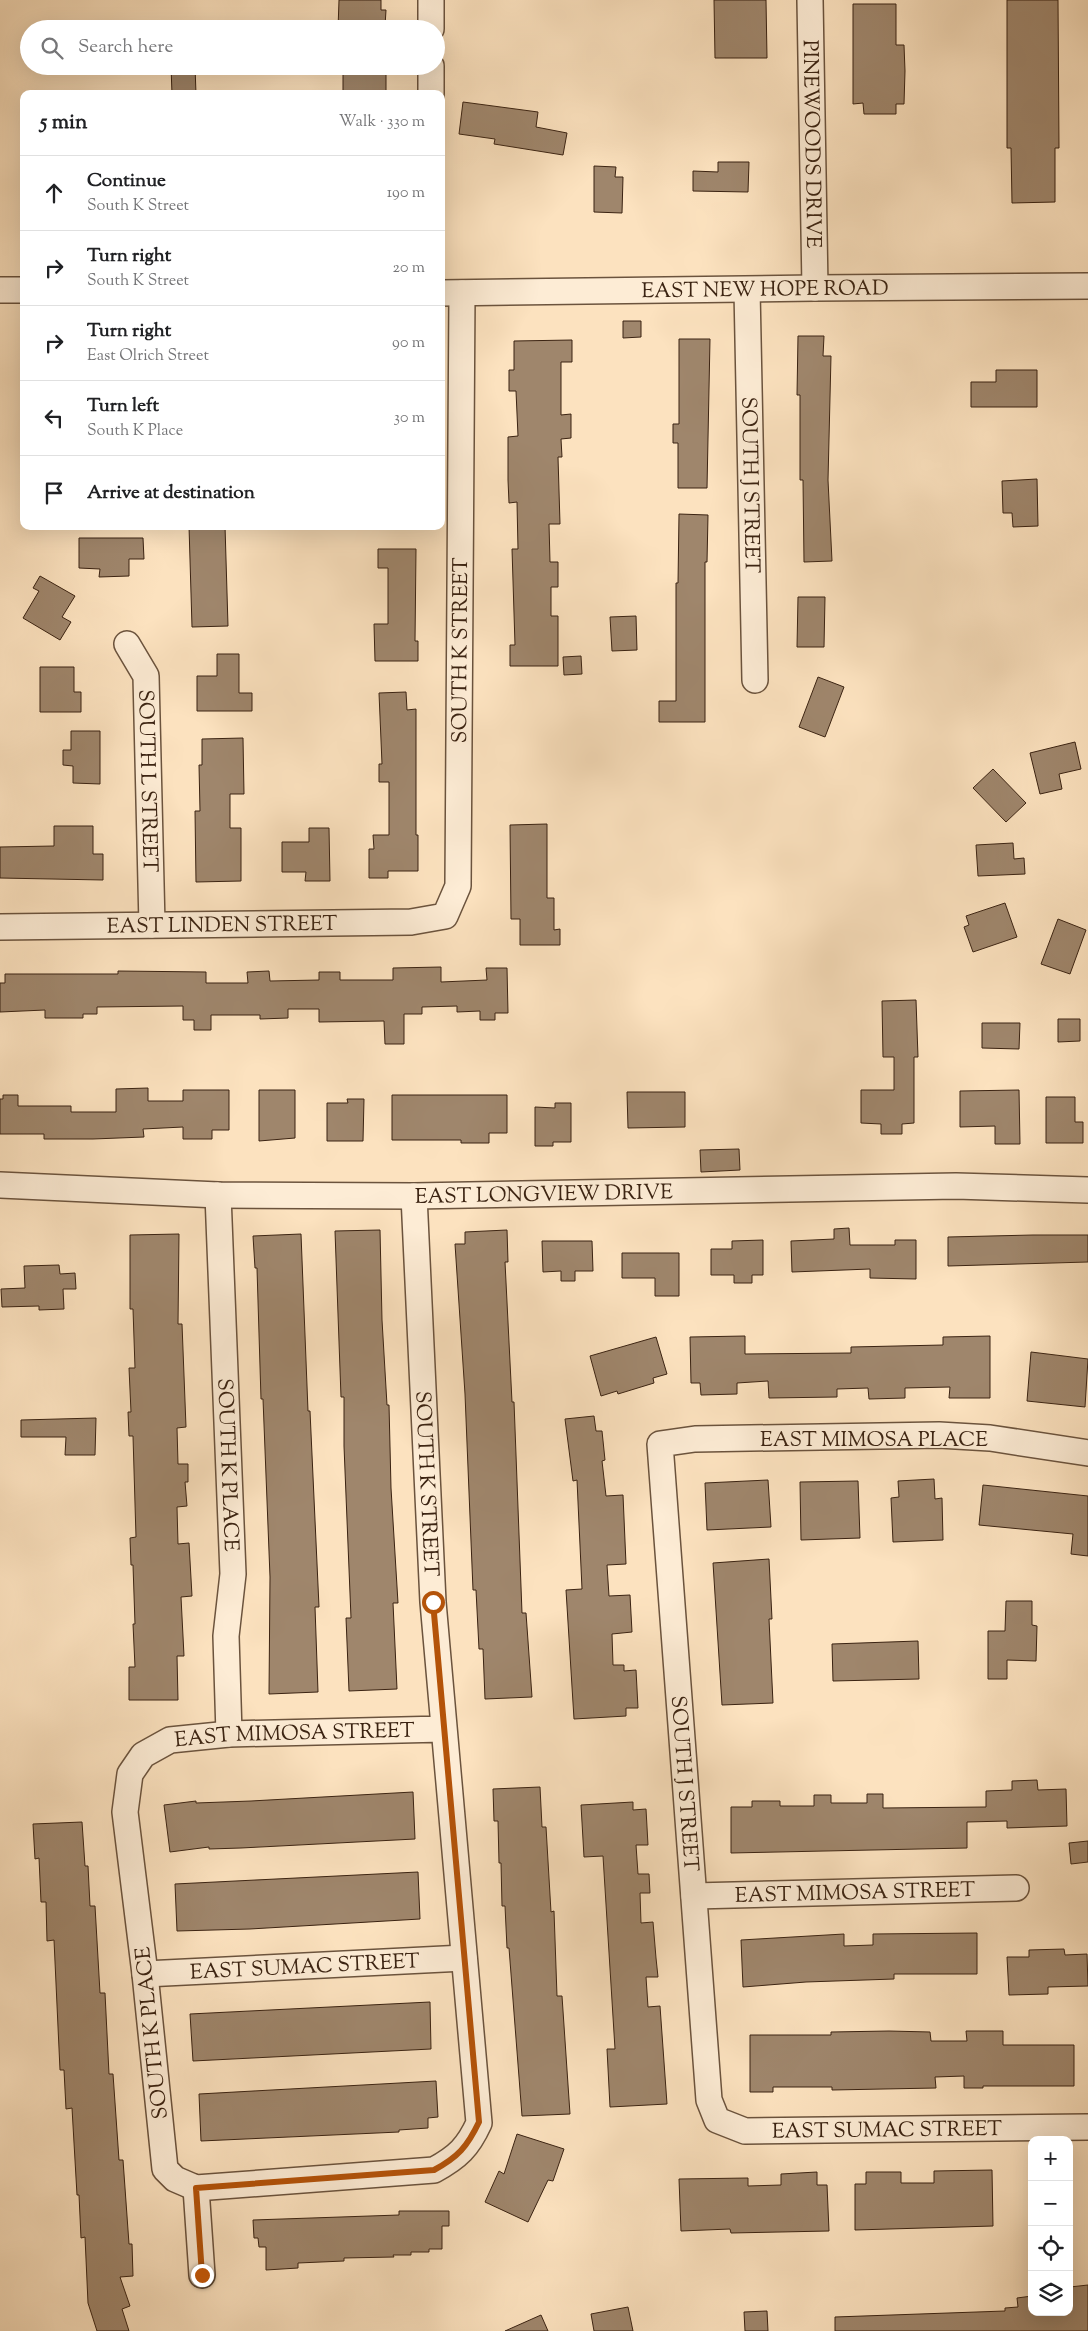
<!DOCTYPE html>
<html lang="en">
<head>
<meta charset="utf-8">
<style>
  :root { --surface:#fff; --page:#f6f6f6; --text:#202124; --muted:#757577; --line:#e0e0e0 }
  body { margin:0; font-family:"Sorts Mill Goudy",serif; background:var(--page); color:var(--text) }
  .controls { position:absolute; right:15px; bottom:15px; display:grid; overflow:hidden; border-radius:10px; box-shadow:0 5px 20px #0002 }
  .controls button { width:45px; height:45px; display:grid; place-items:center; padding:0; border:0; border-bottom:1px solid var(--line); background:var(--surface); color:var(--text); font:25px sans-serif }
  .stop { position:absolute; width:15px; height:15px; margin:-11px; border:4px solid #b45309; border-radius:50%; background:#fff }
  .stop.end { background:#b45309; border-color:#fff; box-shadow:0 1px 5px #0008 }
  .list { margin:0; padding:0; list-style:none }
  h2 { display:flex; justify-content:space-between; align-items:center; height:65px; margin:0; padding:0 20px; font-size:21px }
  h2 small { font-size:16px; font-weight:400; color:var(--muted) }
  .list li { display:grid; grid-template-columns:32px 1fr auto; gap:15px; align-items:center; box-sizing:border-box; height:75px; padding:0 20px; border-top:1px solid var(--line) }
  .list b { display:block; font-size:19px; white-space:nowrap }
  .list p { margin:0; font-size:16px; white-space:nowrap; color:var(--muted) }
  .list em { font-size:16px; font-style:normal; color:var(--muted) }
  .icon { flex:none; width:28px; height:28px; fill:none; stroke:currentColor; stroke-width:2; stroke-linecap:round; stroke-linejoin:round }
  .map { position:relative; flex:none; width:1088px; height:2331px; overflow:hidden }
  .search { position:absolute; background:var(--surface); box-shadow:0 5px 20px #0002; left:20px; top:20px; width:425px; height:55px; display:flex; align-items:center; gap:12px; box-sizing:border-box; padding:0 18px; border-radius:28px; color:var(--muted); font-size:19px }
  .panel { position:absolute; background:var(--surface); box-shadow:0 5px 20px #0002; left:20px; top:90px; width:425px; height:440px; border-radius:10px }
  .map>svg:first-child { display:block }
</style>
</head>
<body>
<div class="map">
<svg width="1088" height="2331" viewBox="0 0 1088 2331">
  <rect width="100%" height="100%" fill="#fce2bf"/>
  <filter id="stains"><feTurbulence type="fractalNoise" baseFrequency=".004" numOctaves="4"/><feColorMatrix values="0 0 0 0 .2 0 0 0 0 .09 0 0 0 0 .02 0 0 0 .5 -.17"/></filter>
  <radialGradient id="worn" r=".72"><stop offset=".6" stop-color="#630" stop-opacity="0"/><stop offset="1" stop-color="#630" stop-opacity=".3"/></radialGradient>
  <path fill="#9f866c" stroke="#3b2312" d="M339,0h42v10h5l-1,16 -5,-1v4h-42z
    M714,0h52l1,58h-52z
    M1007,0h51l1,148h-4v54l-43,1 -1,-55h-4z
    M853,4h43v41h8l1,26 -1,33h-8v10h-32l-1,-11 -10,1z
    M171,66h24l1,28h-24z
    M343,66h43v28h-43z
    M463,102l75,10 -2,15 31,6 -4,22 -69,-11 1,-5 -36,-5z
    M718,162h31l-1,30 -55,-1v-20l25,1z
    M594,166l22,1 -1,10h8l-1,36 -28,-1z
    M623,321h18v16l-18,1z
    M798,336h26l-1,20h8l-3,124 4,81 -28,1 -1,-82h-3v-85h-3z
    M679,339h31l-3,149h-29v-45h-5v-19h6z
    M572,340v22h-11v53l10,-1v24l-10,1 1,18h-4l2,67h-11l1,38h8v25h-7v29h7v50h-48v-21h5l-3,-96h6l-1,-47 -8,1 -1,-23v-43l10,-1 -2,-45h-7v-21h5v-29z
    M996,370h41v37h-66v-25h25z
    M1037,479l1,47 -25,1 -1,-14h-9l-1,-32z
    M679,514l29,1 -1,47h-2v160h-46v-21h17v-118h2z
    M189,526h36l3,100 -36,1z
    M79,538h64l1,21h-15v17l-30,1 1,-8 -21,-1z
    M378,549h38l-1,92h3v20h-43l-1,-37h14v-56h-10z
    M40,576l35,20 -13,21 9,5 -11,18 -37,-22 16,-27 -6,-3z
    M798,597h27l-1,50h-27z
    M636,616l1,34 -25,1 -2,-34z
    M217,654h22v39h13v18h-55v-35h20z
    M581,656l1,18 -18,1 -1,-18z
    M40,667h34v25h7v20h-41z
    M818,677l26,10 -19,50 -26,-10z
    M406,692l1,18 9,-1v126h2v36h-30v7h-19v-29h5l-1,-14h16v-53h-10v-18h3l-3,-71z
    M71,731h29v53l-27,-1v-17l-10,-1v-15h8z
    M243,738l1,56h-14v34h11v53l-45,1 -1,-71h5l-1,-46h3v-26z
    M1075,742l6,27 -22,5 3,15 -22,5 -10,-41z
    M993,769l33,34 -20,19 -33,-34z
    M547,824v74h7v32l6,-1v16h-40v-26h-9l-1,-94z
    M54,826h39v28h10v26l-103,-2v-31l54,-1z
    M309,828h20l1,53h-25l1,-9h-24v-30h27z
    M1013,843l1,16 10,-1 1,16 -47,2 -2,-31z
    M1005,903l12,34 -44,15 -9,-25 5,-2 -3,-9z
    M1058,919l28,11 -16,44 -29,-10z
    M441,967v15l46,-2 -1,-12h21l1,45h-13v7h-15v-9l-23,1v-6l-35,1v7h-18v30h-19l-1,-23 -65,1v-13h-31v9l-28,1v-4h-49v15h-17v-10h-11v-14l-86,1v7h-14v4h-38v-8l-45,2v-29h5v-9h113v-3l88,1v11h42l-1,-11 22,-1 1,10 49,-1v-8h21v8h53v-12z
    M916,1000l2,57h-4v66l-12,1v10h-21v-10l-20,-1v-33h33v-33h-11l-1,-56z
    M1058,1019h22v22l-22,1z
    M982,1023h38l-1,26 -37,-1z
    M148,1088v13h35v-11h46v40h-17v9h-29v-12l-40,2 1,8 -51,2h-49v-5h-44v-35h3v-4h15v11h53v6h45v-23z
    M259,1090h36v48l-36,3z
    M1019,1090l1,54h-25v-18l-35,1v-36z
    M627,1092h58v35l-57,1z
    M392,1095h115v38h-18v10h-28v-3h-69z
    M1046,1097h29v25h8v21h-37z
    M347,1099h17l-1,42h-36v-38h21z
    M555,1103h16v39h-18v4h-18v-39l20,1z
    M739,1149l1,21 -39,2 -1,-22z
    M849,1228l1,17h45v-5h21v39l-46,-1v-9l-78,3 -1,-31 43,-2v-10z
    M380,1230l2,90 5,85h2l2,83 7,115h-5l4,86 -48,2 -3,-73h5l-7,-172v-49h-3l-6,-166z
    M507,1230l1,32h-3l7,140h2l8,211h4l6,84 -47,2 -2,-50h-4l-3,-59h-3l-8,-196 -10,-150h10v-12z
    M179,1234l-1,90h4l4,103 -9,1 1,36h10v18h-3l2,24 -10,1 1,37 11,-1 3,53 -11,1 3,59h-7l1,44h-49v-33h6l-2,-43h2l-2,-59h-2l-1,-27 6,-1 -3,-101h-4l-1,-24h3l-2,-44h6l-2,-59h-3v-74z
    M301,1234l7,177h2l9,196h-4l3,85 -49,2 1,-117 -7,-178h-2l-4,-131h-2l-2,-32z
    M1033,1235h55v27l-140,4v-29z
    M763,1240v35h-11v8h-18v-8h-23v-26h21v-8z
    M542,1241h50l1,30h-18v10h-14v-10l-18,1z
    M622,1253h57v43h-24v-18h-33z
    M59,1265l1,9 15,-1 1,16h-13l1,20 -25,1v-4l-37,1 -1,-18 24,-1 -1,-22z
    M745,1336v18l106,-1v-6l92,-2v-8l47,-1v62h-41l1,-11 -45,1v10l-36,1 -1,-11 -31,1v8l-68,1 -1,-17 -31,2v11l-36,1 -1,-12h-9l-1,-46z
    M656,1337l11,37 -14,4 1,5 -36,11 -1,-3 -16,5 -11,-40z
    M1031,1352l57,7 -3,48 -58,-6z
    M594,1416l2,15h6l3,29 -3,1 4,35 17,-1 3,69 -19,1 2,31 21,-1 2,37 -20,2 1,31h11v6l12,-1 2,38h-12v8l-52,3 -8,-129 16,-1 -5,-109 -4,1 -8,-62z
    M96,1418l-1,37h-30l1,-18h-45v-17z
    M934,1479l1,20 7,-1 1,42 -50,2 -2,-44 8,-1 -1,-16z
    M768,1480l3,47 -64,3 -2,-47z
    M858,1481l2,57 -59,2 -1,-58z
    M983,1485l105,11v60l-17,-2 2,-20 -94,-9z
    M769,1559l3,60h-3l4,84 -51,2 -9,-142z
    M1006,1601h26v24l5,1 -1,35 -29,-1v19h-19v-48h17z
    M918,1641l1,38 -86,2 -1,-37z
    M1037,1780l1,10 28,-1 1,37 -60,2v-7l-40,1v26l-236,5v-46h21v-6h28v5h34v-11h17v8h36v-9h16v14l103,-1v-16l26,-1v-9z
    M540,1787l2,40h4l5,85 3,-1 3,85h5l8,118 -48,2 -13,-168h-2l-2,-42h-3l-1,-43h-2l-1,-42h-4l-1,-32z
    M413,1792l2,47 -174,9 -32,1v-2l-39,5 -6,-47 32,-4v2l55,-2z
    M633,1802v8l13,-1 2,36h-12l2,29h11l1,19h-10l1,30 12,-1 3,36 2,19h-12l2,30 12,-1 7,98 -57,3 -3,-58h8l-12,-193 -19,1 -3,-52z
    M82,1822l3,44h3l2,40h5l5,87h5l4,81h4l6,86h4l6,84h3l1,32 -13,1 10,29 -8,3 7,22h-32l-9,-28 -3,-66 -4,1 -2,-43h-2l-5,-87 -6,1 -2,-39h-4l-6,-130 -7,1 -1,-39h-5l-2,-44 -4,1 -2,-35z
    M1088,1841v21l-17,2 -2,-21z
    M418,1872l2,47 -170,10 -73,2 -2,-47z
    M977,1933v41h-83v5l-88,3 -63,5 -2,-47 103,-6v12l29,-1v-11z
    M1064,1949l1,6 22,-1 1,32 -40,1v7l-39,1 -2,-38h22v-7z
    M430,2002l1,47 -238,12 -3,-47z
    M889,2031l41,1 1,9h36l-1,-10h37v14h71v41h-91v2h-19v-12l-29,1 1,11 -104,2v-3h-59v5h-23v-57h81v-3z
    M436,2081l2,36 -10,1v10l-29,2v2l-198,9 -2,-47z
    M517,2134l47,15 -11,32 -5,-1 -20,42 -43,-20 14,-31 5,3z
    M992,2170l1,56 -138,4v-46h11v-12h35v11h33v-12z
    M817,2172v13h10l2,46 -98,2 -1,-4 -49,2 -2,-52 69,-1v8l33,-1v-11z
    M399,2211h50v15h-7v23h-13v3h-18v3h-18l1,2 -50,1v3l-46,2v5l-32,2v-23h-7l-1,-9h-4l-1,-18 146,-5z
    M1088,2285v46h-253v-14l170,-6v-3l13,-1 -1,-9 15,-2v16h37v-5h3l-2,-20z
    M628,2307l5,24h-39l-3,-17z
    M767,2311l1,20h-23l-1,-19z
    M541,2315l7,16h-43z"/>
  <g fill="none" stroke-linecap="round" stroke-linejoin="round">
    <defs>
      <g id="minor">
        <path id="s1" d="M810,0l5,288"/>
        <path d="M431,29v-29"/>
        <path d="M431,94v-28"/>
        <path d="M0,290h24"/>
        <path id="s2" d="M747,290l8,390"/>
        <path id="s3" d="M441,293l374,-5 273,-2"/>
        <path id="s4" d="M127,644l19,32 6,249"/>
        <path id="s5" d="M0,927l411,-5 34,-6 13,-30 4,-593"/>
        <path id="s6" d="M0,1185l218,10 196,1 542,-10 132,4"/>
        <path id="s7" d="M218,1195l15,379 -7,62 3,98"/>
        <path id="s8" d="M414,1196l19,406 46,521c-11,24 -21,34 -45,47l-238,18 -21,-9 -10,-10 -20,-195 -20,-162 5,-38 13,-19 27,-15 59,-6 214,-5"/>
        <path id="s9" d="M1088,1453l-98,-15 -51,-3 -244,4 -35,5 49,656 8,20 28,11 343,-4"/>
        <path id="s10" d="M694,1896l322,-8"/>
        <path id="s11" d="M145,1974l319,-16"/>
        <path d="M196,2188l6,87"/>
      </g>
    </defs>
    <use href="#minor" stroke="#6b533d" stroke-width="28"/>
    <use href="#minor" stroke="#fdecd5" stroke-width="25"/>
  </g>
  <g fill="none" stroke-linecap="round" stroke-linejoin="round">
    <path stroke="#b45309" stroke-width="6" d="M202,2275l-6,-87 238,-18c24,-13 33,-23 45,-48l-46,-520"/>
  </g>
  <g text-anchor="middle" stroke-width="4" stroke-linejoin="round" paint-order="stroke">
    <g font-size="21" fill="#3b2312" stroke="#fdecd5">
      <text dy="7" stroke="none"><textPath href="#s1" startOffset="144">PINEWOODS DRIVE</textPath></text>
      <text dy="7" stroke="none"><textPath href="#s3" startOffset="324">EAST NEW HOPE ROAD</textPath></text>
      <text dy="7" stroke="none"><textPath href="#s2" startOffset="195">SOUTH J STREET</textPath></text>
      <text dy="7" stroke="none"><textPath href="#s5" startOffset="714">SOUTH K STREET</textPath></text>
      <text dy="7" stroke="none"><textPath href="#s4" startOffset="142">SOUTH L STREET</textPath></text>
      <text dy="7" stroke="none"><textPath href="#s5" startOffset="222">EAST LINDEN STREET</textPath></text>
      <text dy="7" stroke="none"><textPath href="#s6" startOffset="544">EAST LONGVIEW DRIVE</textPath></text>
      <text x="874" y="1446">EAST MIMOSA PLACE</text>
      <text dy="7" stroke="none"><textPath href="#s7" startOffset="270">SOUTH K PLACE</textPath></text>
      <text dy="7" stroke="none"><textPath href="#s8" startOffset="288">SOUTH K STREET</textPath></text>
      <text dy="7" stroke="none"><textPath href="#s8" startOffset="1848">EAST MIMOSA STREET</textPath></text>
      <text dy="7" stroke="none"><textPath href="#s9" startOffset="770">SOUTH J STREET</textPath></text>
      <text dy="7" stroke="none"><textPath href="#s10" startOffset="161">EAST MIMOSA STREET</textPath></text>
      <text dy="7" stroke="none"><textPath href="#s11" startOffset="160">EAST SUMAC STREET</textPath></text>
      <text transform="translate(151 2033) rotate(-96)" y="7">SOUTH K PLACE</text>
      <text dy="7" stroke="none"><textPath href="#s9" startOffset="1281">EAST SUMAC STREET</textPath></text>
    </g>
  </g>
  <rect width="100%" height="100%" filter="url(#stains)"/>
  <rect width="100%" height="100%" fill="url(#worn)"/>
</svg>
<div class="controls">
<button>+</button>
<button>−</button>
<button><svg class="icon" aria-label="locate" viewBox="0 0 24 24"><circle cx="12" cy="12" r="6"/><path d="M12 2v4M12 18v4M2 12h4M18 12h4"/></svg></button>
<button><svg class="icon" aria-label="layers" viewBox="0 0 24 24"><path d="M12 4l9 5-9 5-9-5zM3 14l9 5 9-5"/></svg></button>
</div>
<div class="stop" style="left:433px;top:1602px"></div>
<div class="stop end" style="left:202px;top:2275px"></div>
<div class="search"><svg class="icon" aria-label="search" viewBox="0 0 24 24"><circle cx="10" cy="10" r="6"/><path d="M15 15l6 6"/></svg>Search here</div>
<section class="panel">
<h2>5 min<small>Walk · 330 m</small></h2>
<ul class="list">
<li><svg class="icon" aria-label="ahead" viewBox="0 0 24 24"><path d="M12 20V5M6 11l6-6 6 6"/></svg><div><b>Continue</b><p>South K Street</p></div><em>190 m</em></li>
<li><svg class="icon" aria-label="right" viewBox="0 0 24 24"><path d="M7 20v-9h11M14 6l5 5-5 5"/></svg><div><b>Turn right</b><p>South K Street</p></div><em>20 m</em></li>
<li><svg class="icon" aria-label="right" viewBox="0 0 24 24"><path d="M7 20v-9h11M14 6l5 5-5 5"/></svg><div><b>Turn right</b><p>East Olrich Street</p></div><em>90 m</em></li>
<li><svg class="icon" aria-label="left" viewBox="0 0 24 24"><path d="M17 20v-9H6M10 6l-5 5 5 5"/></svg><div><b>Turn left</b><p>South K Place</p></div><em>30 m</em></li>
<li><svg class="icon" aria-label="arrive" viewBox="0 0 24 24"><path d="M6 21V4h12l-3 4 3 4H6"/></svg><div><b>Arrive at destination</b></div></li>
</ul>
</section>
</div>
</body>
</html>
